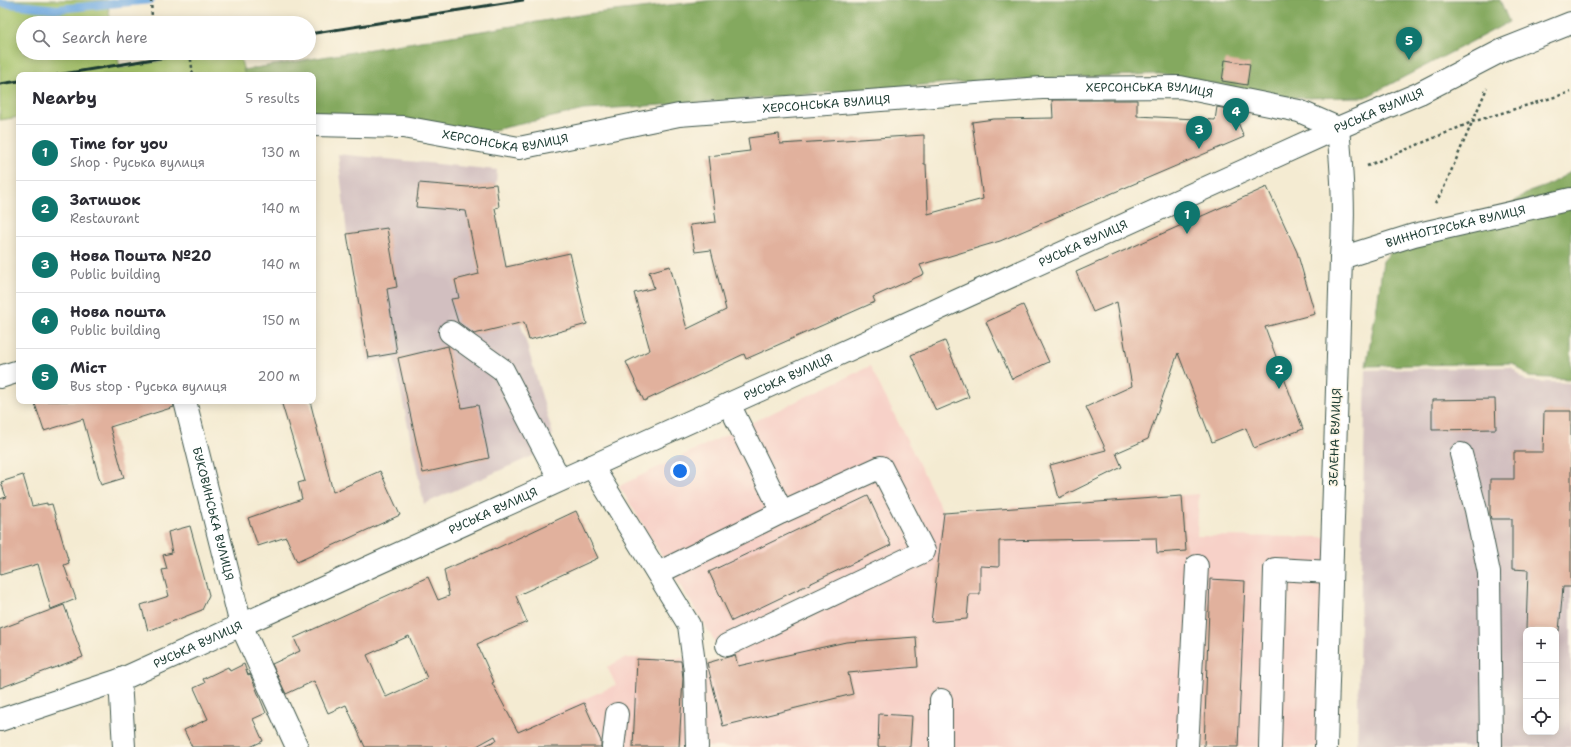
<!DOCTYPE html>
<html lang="en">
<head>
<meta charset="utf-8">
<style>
  :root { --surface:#fff; --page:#f2f2f3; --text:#2b2b33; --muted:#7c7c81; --line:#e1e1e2; --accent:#0f766e }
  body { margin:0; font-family:"Shantell Sans",sans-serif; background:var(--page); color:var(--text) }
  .controls { position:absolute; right:12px; bottom:12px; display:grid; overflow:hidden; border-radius:8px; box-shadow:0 2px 10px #0003 }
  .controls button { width:36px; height:36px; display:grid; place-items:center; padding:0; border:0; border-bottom:1px solid var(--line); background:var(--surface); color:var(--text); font:20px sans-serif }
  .you { position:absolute; left:680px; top:471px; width:14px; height:14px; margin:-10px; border:3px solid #fff; border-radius:50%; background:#1a73e8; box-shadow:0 0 0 6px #1a73e833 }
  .badge { display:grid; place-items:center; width:26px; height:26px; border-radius:50%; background:var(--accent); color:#fff; font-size:13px; font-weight:700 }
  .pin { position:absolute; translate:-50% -33px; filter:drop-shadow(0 1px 2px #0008) }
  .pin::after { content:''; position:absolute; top:21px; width:14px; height:12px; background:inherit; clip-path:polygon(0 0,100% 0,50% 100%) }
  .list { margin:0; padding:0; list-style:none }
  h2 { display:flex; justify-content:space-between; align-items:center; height:52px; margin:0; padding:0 16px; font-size:17px }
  h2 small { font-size:13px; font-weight:400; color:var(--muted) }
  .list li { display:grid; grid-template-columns:26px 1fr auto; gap:12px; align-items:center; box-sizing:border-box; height:56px; padding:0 16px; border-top:1px solid var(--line) }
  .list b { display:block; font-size:15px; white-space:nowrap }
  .list p { margin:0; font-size:13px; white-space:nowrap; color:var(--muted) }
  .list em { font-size:13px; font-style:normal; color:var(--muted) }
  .icon { flex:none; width:22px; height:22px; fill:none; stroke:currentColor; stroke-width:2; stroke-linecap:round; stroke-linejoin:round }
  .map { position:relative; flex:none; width:1571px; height:747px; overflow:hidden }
  .search { position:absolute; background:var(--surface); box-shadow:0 2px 10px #0003; left:16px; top:16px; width:300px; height:44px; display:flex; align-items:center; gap:10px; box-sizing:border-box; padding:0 14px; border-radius:22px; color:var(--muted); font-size:15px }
  .panel { position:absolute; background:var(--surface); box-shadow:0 2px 10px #0003; left:16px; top:72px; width:300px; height:332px; border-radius:8px }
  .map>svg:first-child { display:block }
</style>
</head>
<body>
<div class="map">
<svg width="1571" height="747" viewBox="0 0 1571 747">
  <rect width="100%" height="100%" fill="#fcf5e5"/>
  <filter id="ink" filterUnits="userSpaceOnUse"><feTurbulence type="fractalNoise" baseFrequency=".025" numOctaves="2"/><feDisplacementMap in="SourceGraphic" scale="8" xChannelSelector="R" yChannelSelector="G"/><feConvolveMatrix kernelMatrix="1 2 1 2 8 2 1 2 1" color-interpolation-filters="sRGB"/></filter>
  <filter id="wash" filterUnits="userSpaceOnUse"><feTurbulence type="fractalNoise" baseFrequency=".012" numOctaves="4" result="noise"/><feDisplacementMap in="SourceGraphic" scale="16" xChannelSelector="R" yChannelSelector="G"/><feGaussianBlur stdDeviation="0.9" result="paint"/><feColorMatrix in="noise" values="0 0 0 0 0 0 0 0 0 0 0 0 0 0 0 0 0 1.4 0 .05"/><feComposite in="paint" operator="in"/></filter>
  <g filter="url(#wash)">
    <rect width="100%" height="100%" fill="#f4ebd2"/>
    <path fill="#f7d1c8" d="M870,366l73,146 256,-18 -2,42 132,1 -9,210h-846l142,-62 -9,-18 17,-9h58l24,5 19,-5 -106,-172z"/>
    <path fill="#d2bfc0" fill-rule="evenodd" d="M338,154l159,16 -1,14 3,23 -4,1 10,53 13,53 35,121 -21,8 5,11 -113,50 -30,-146 -26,5 -21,-129z
      M1511,367l15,14 45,2v364h-214l9,-377zM1526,630h30v102h-30z"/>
    <path fill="#a5c36b" stroke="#628050" d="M0,0h107l4,23h-88v30h94l3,15 85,-15h34l6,22h-226v42l-19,3z"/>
    <path fill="#84a95f" stroke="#52734a" d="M715,0h785l9,22 -143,75 -72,1 -135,-24 -210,9 -240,19 -125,8 -95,21 -176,-11v-45h-68l-2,-5 343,-56z
      M1571,172v207l-42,-2 -16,-14 -147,3 11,-60 6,-45 18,-20 108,-36 20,-13 17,-6z"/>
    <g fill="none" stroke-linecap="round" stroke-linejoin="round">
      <path stroke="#71abe2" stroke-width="8" d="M0,3l58,6 93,-9"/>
    </g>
    <g id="blocks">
      <path fill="#e1b19d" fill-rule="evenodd" d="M1225,60l25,4 -3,21 -25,-4z
        M1052,100h85v16l78,4 2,-13 16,3 11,27 -244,104 -80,24 4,9 -51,23 2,5 -129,57 -2,-5 -100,47 -18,-39 24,-12 -16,-57 20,-5 -5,-16 21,-6 17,63 39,-19 -15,-60 -16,2 -5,-27 26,-3 -8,-66 42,-5 -2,-13 31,-4 1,10 144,-9v29h2l2,50 55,-15 -11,-77 22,-3 59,-1z
        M419,183l49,4 28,-3 3,23 -4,1 11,59 64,-14 17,71 -58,16 -5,-18 -50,12 -16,-12 -7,-23 8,-1 -4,-18 24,-6 -13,-63 -50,-4z
        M1267,187l30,65 18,62 -50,13 38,102 -49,19 -8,-20 -34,14 -34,-89 -30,86 -32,14 6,14 -63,31 -9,-33 56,-15 -20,-43 46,-21 -15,-84 -24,10 -17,-40z
        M387,228l10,59 -10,2 10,64 -29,5 -21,-124z
        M1023,305l26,57 -37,17 -26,-57z
        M945,341l24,56 -33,14 -25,-56z
        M448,346l14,62 16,-3 11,53 -66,15 -25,-115z
        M1495,399l1,30 -64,1v-30z
        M34,401h139l1,6 -64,20 14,51 -23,7 -18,-66 -39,12z
        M281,401h29l23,91 47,-21 20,44 -103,47 -11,-25 -28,9 -10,-28 54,-19 -4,-16 7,-2z
        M1544,411h27v176h-8l-4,44 -33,-2 2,-59 -16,-1v-50h-21l-1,-5v-35h24v-27h29z
        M23,475l9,31 15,-3v2l5,-1 17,59 -5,2 12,34 -25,10 -13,-45 -38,11v-76l6,-2 -5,-15z
        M868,496l23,49 -159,76 -23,-49z
        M1182,496l4,55 -29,2 -1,-15 -157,3v26l-19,-1v28h-11l-2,25 -36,3 13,-109z
        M576,511l22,47 -82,38 11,26 -50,22 17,38 -2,1 26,49 66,-29 17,38v6h-119l15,-7 -2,-4 -20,11h-110l-19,-42 -18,8 -14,-32 -28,13 -14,-30 28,-13 -6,-13 134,-61 10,23 11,-4 -5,-26 51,-22v1zM409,636l18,42 -41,19 -19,-42z
        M190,526l19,69 -7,15 -54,21 -7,-26 28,-9 -7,-26 5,-1 -4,-14 9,-2 -4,-21z
        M1210,579l35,2 -7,166h-34z
        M64,605l19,52 -83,31v-59z
        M916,637l2,30 -70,6 5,21 -130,32 -16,-63 28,-8 3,11 108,-24z
        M637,659l44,2 2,17 -4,69h-46z
        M244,664l4,11 2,-1 16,39 -13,6 10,22 -13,6h-58l-8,-17 24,-11 -14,-31 11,-5 -2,-4 25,-12 2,4z
        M879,714l33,2 -2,31h-32z"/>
    </g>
  </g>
  <g filter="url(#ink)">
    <use href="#blocks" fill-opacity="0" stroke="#3f574c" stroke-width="1"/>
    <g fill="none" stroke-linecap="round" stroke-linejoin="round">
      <defs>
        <g id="minor">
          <path id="s1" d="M313,125l90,2 116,21 160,-33 363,-27 138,-1 119,24 39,17c4,44 7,86 3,130l-15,489"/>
          <path id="s2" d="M1341,258l73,-23 157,-36"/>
          <path d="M450,332l53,38 57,110"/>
          <path d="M0,377l19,-6"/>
          <path id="s3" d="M185,401l56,224 56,122"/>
          <path d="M1461,454l15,56 13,63 2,174"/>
          <path d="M592,466l97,159 6,46 2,76"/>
          <path d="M658,573l124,-61"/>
          <path d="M727,645l197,-94 -43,-84 -99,45 -53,-108"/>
          <path d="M613,747l4,-33"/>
          <path d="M941,747v-47"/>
          <path d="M1187,747l10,-181"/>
          <path d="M1270,747l5,-178 56,3"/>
        </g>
        <g id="major">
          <path d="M120,680l4,67"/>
          <path id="s4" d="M0,720l120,-40 1218,-552 82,-35 83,-43 68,-27"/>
        </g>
      </defs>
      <use href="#minor" stroke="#3f574c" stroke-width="24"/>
      <use href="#major" stroke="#3f574c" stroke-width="24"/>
      <path stroke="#3f574c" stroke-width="2.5" stroke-dasharray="3 3" stroke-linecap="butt" d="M151,0l1,18 5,5
        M190,53l3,22
        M1367,166l105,-44 99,-30
        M1435,203l7,-11 45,-104"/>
      <use href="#minor" stroke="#fff" stroke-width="22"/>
      <use href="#major" stroke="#fff" stroke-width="22"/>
      <path stroke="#1f3d34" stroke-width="3" d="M309,34l214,-34
        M57,75l133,-22
        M0,84l19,-3"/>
    </g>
  </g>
  <g text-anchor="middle" stroke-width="3" stroke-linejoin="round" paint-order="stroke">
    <g font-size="12" fill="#1f3d34" stroke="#fcf5e5">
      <text dy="4" stroke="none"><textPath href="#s1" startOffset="843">ХЕРСОНСЬКА ВУЛИЦЯ</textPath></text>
      <text dy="4" stroke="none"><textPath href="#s1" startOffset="519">ХЕРСОНСЬКА ВУЛИЦЯ</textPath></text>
      <text dy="4" stroke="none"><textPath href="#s4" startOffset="1508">РУСЬКА ВУЛИЦЯ</textPath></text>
      <text dy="4" stroke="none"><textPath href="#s1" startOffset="194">ХЕРСОНСЬКА ВУЛИЦЯ</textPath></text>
      <text dy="4" stroke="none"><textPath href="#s2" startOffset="119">ВИННОГІРСЬКА ВУЛИЦЯ</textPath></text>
      <text dy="4" stroke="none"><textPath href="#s4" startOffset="1184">РУСЬКА ВУЛИЦЯ</textPath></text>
      <text dy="4" stroke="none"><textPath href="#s4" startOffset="860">РУСЬКА ВУЛИЦЯ</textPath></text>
      <text transform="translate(1335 437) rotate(-88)" y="4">ЗЕЛЕНА ВУЛИЦЯ</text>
      <text dy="4" stroke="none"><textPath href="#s4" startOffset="536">РУСЬКА ВУЛИЦЯ</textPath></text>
      <text dy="4" stroke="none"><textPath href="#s3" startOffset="116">БУКОВИНСЬКА ВУЛИЦЯ</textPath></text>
      <text dy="4" stroke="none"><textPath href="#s4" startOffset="212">РУСЬКА ВУЛИЦЯ</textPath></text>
    </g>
  </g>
</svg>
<div class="controls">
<button>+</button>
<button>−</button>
<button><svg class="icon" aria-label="locate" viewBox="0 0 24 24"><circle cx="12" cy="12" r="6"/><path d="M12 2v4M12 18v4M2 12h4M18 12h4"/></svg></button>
</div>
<div class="you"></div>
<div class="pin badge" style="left:1187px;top:234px">1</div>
<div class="pin badge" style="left:1279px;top:389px">2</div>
<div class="pin badge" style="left:1199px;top:149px">3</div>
<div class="pin badge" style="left:1236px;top:131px">4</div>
<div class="pin badge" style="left:1409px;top:60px">5</div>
<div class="search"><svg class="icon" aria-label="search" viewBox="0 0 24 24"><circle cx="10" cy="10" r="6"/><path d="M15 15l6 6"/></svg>Search here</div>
<section class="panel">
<h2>Nearby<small>5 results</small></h2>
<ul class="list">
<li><span class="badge">1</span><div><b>Time for you</b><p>Shop · Руська вулиця</p></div><em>130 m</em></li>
<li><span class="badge">2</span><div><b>Затишок</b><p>Restaurant</p></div><em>140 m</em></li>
<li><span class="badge">3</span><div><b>Нова Пошта №20</b><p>Public building</p></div><em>140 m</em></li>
<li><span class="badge">4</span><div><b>Нова пошта</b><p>Public building</p></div><em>150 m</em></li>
<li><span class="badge">5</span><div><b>Міст</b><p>Bus stop · Руська вулиця</p></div><em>200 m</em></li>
</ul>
</section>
</div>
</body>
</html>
